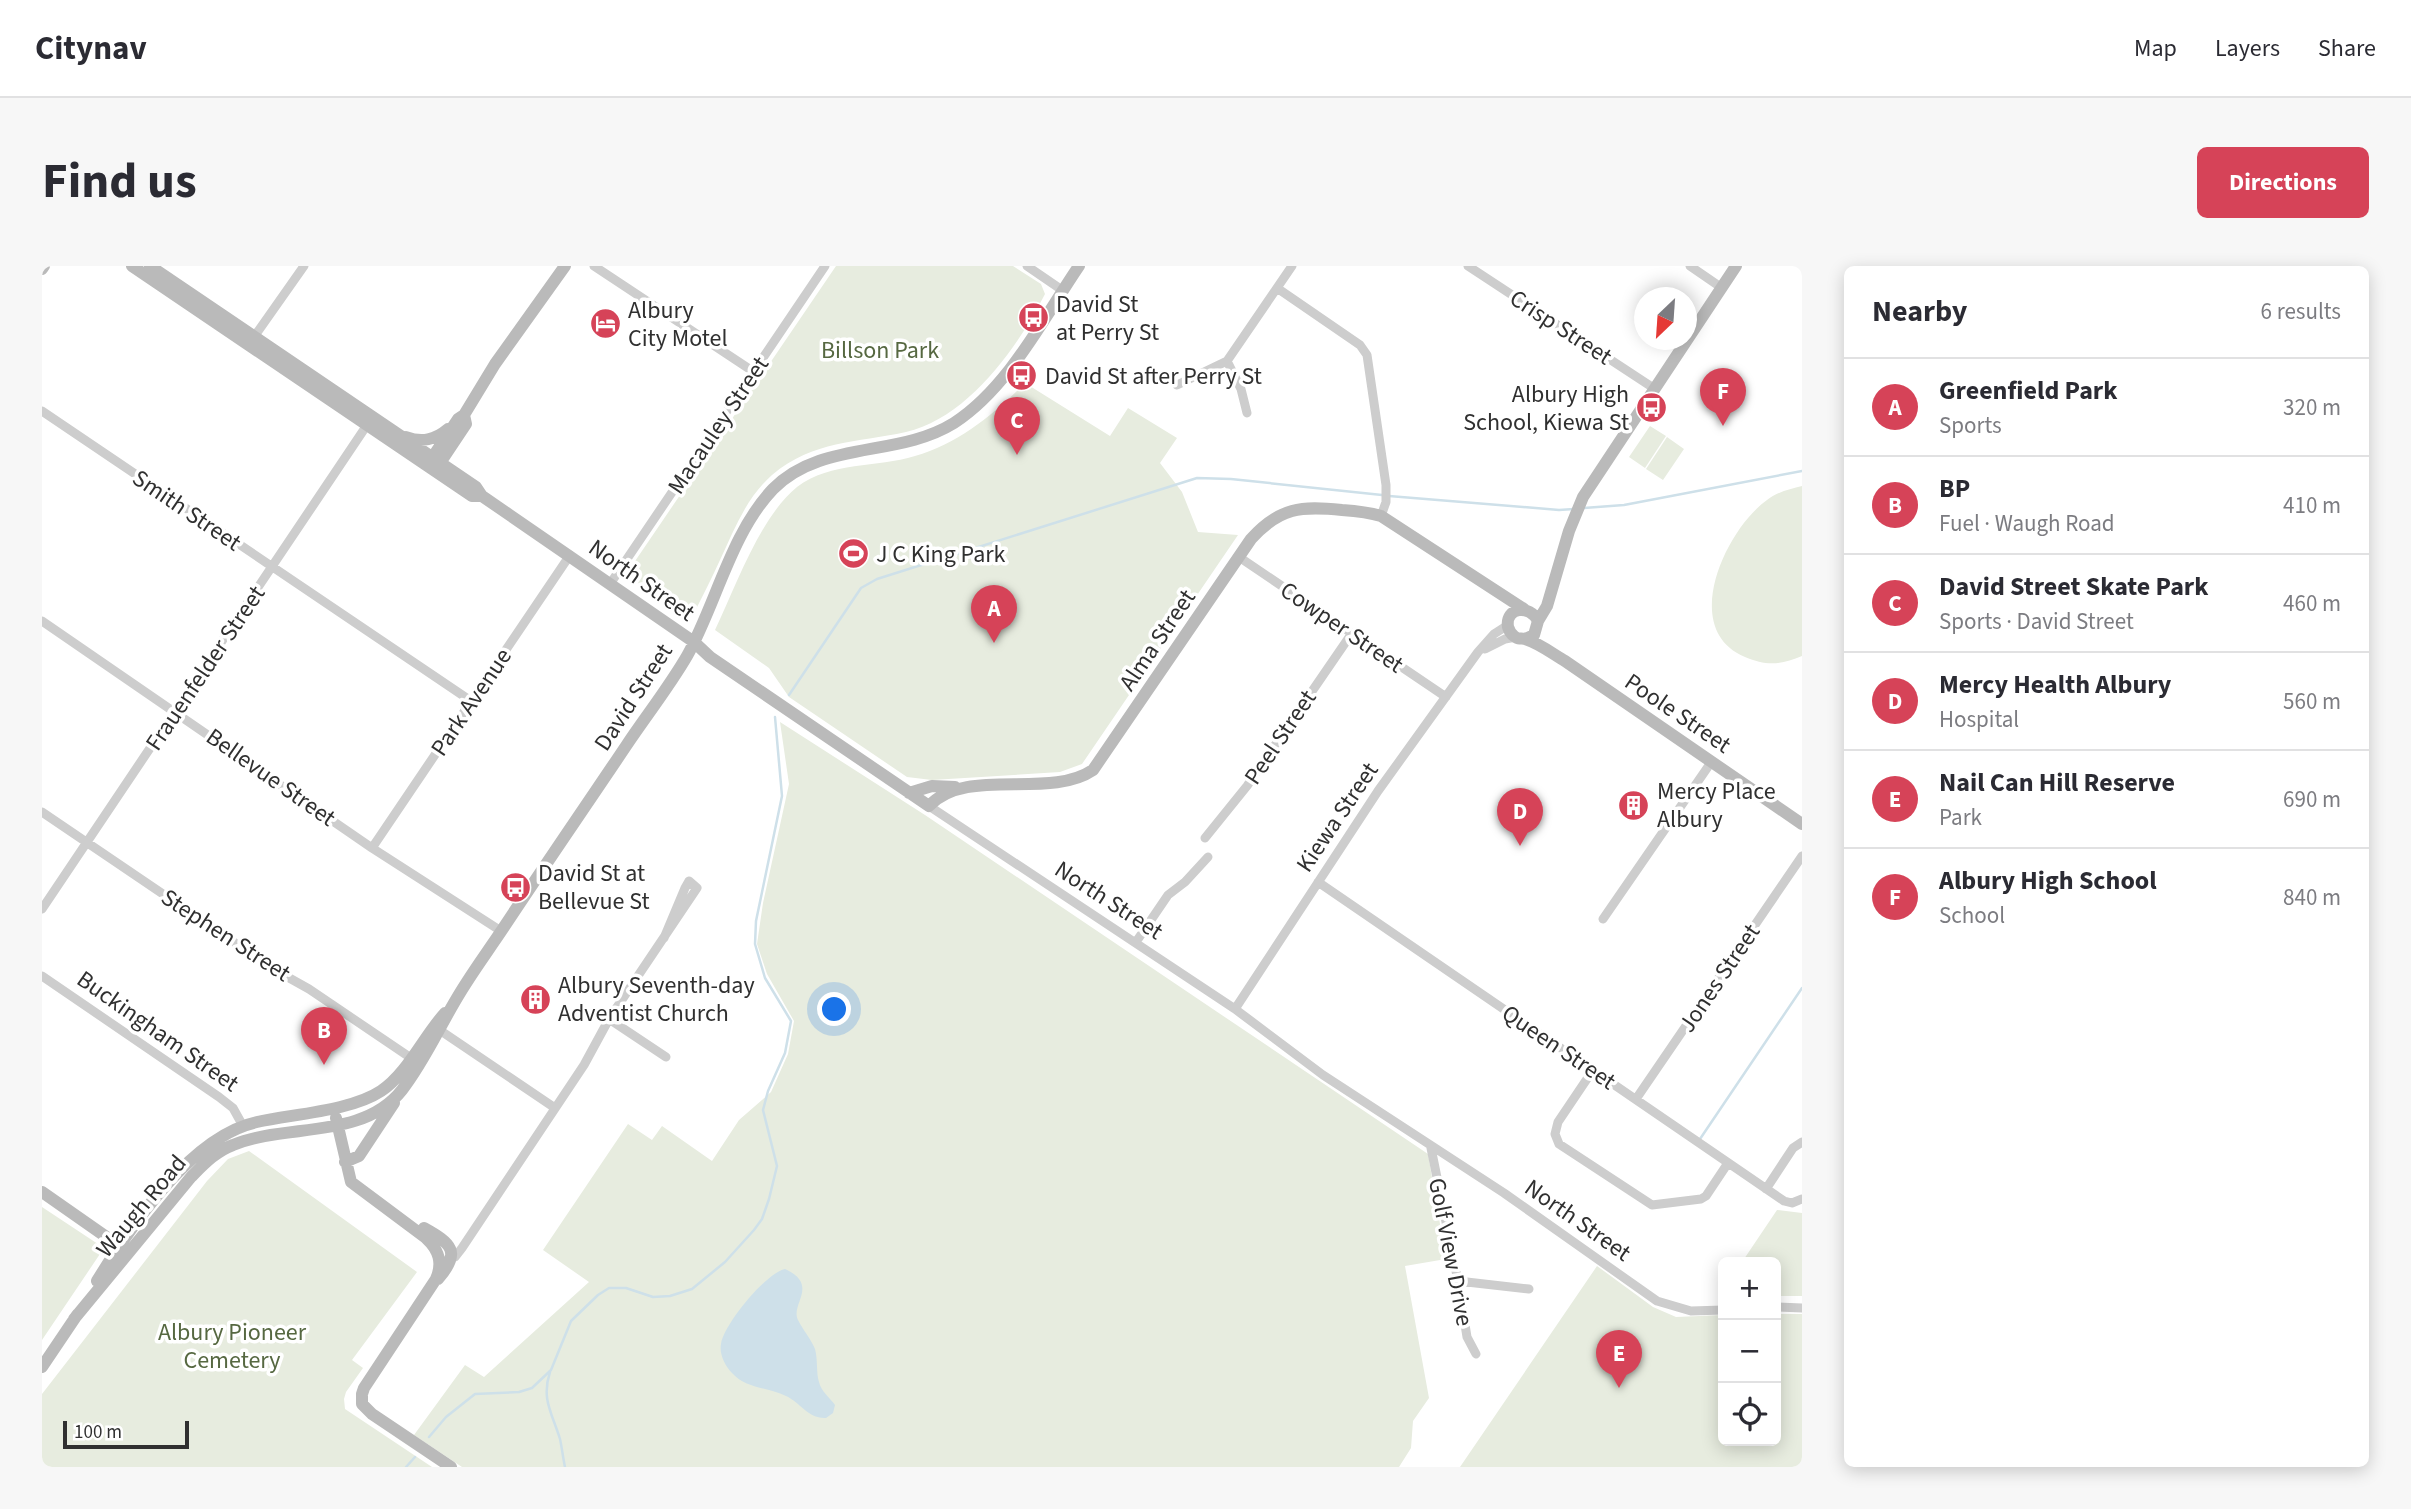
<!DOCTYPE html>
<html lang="en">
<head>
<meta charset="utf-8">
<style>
  :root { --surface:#fff; --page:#f7f7f7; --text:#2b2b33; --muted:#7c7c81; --line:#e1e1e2; --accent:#d64358 }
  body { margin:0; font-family:"Source Sans 3",sans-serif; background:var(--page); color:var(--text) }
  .controls { position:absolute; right:21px; bottom:21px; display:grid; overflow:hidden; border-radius:10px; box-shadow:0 4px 18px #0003 }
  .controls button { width:63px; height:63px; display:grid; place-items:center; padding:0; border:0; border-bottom:2px solid var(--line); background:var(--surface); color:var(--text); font:35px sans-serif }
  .compass { position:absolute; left:1592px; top:21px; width:63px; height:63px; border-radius:50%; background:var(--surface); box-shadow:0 4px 18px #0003; rotate:205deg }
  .scale { position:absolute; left:21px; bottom:18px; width:126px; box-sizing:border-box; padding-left:7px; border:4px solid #303030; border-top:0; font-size:19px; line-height:24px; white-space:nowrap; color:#303030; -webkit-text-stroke:5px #fff; paint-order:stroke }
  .you { position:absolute; left:793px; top:744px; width:24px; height:24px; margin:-18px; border:5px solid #fff; border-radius:50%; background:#1a73e8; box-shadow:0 0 0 10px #1a73e833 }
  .badge { display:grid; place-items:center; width:46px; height:46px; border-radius:50%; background:var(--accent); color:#fff; font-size:23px; font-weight:700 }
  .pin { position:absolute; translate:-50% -58px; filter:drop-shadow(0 2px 4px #0008) }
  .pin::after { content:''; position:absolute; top:37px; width:24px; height:21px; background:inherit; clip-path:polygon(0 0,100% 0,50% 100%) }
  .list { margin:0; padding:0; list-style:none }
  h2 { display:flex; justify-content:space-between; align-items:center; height:91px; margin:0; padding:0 28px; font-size:30px }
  h2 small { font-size:23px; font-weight:400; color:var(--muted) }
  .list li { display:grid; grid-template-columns:46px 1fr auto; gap:21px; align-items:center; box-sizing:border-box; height:98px; padding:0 28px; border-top:2px solid var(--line) }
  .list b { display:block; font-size:26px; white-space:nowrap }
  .list p { margin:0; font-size:23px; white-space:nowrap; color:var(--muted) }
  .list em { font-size:23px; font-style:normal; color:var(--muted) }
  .icon { flex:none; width:38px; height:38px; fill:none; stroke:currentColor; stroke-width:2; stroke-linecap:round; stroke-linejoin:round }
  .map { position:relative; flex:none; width:1760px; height:1201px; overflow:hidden; border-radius:10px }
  header { display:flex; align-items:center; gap:42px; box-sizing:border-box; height:98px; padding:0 35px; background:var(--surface); border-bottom:2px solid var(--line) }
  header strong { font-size:33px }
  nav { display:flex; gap:38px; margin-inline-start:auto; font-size:24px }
  .intro { display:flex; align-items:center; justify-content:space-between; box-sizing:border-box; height:168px; padding:0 42px }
  h1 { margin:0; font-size:49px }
  .button { padding:18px 32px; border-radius:10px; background:var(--accent); color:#fff; font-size:24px; font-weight:700 }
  main { display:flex; gap:42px; padding:0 42px }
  aside { flex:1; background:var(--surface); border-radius:10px; box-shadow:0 4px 18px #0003 }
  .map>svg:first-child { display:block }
</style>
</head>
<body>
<header>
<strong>Citynav</strong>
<nav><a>Map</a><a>Layers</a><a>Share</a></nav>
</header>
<div class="intro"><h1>Find us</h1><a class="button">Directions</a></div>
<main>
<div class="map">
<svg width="1760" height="1201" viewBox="0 0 1760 1201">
  <rect width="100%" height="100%" fill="#fff"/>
  <path fill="#e7ecdf" d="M794,0h177l28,18 4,10c-27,53 -77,124 -139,138 -50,11 -92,8 -134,43 -26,23 -38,55 -52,85 -8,18 -17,35 -26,53l-11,2 -50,-35 -4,-10z
    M983,117l85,53 18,-28 49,30 -17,25 22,29 16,40 40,3 -156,229 -22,8 -128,8 -25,-3 -118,-80 -20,-29 -54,-38c21,-44 45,-113 82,-143 34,-26 80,-19 118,-31 44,-13 79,-42 110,-73z
    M1608,160l16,10 -21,32 -16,-11z
    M1625,171l17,12 -21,31 -17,-11z
    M1760,220v170c-21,9 -36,10 -57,1 -66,-27 -20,-127 22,-157 10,-8 23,-11 35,-14z
    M738,456l145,93 503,339 18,105 -41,7 24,132 -16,23 -2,27 -12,19h-937l-48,-32 51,-70 19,12 105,-95 -46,-32 85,-126 24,16 10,-14 50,35 27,-41 32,-28 17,-38 6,-33 -27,-47 -10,-30 6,-41 26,-119z
    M207,885l168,121 -65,88 11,8 -17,24 -2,7 1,10 87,58h-390v-73l165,-213 21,-22z
    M0,941l62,41 -62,92z
    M1735,944l25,3v83h-26v-34h-34z
    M1555,1000l56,41 23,10 47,-2v126h53v-127h26v153h-342z"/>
  <path fill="#cee0e9" d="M743,1003c35,16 5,35 13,51 5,10 13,19 17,29 3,11 1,23 4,33 2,9 11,16 16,23l-2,8 -7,5c-18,1 -25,-15 -40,-22 -18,-9 -40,-7 -54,-23 -7,-7 -13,-19 -11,-29 3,-20 45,-71 64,-75z"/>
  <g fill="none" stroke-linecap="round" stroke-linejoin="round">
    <path stroke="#cee0e9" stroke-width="2.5" d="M1347,230l170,14 15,-1
      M1542,242l40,-3 178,-34
      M747,429l72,-107 16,-9 320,-101 34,1 151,16
      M1658,873l102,-151
      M508,1106c-9,27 2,41 10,67 2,9 3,19 5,28
      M387,1171l17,-20 29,-23 44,-2 13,-4 19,-18 20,-49 27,-26 11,-7h17l27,9 17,-1 22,-7 33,-27 29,-32 8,-11 7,-20 8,-33 -14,-56 5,-19 17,-38 6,-32 -26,-43 -10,-34 1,-23 26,-125 -7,-79
      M364,1201l9,-10"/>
    <path stroke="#cdcdcd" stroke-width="9" d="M552,0l160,106
      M985,0l35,24
      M1426,0l187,123
      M1648,0l32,22
      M1235,22l83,57 7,10 19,130v17l-5,14
      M212,71l50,-71
      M1135,119l50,-24
      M0,145l429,290
      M1205,147l-6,-24 -14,-28 65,-95
      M1197,291l207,140
      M568,318l215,-318
      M0,355l330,227 129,83
      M1443,383l20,-10 11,-2
      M887,540l306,203 88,66 181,118 153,108 34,10 32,-1
      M0,546l233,158 34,19 102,69
      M1163,572l42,-52 105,-153
      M330,582l198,-293
      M1276,616l466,319 8,2 10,-4
      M0,643l325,-484
      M1561,653l109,-158
      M1094,676l32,-47 17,-13 23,-25
      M0,710l177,121 14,11 10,18
      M1193,743l143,-218 100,-139 16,-18 14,-9
      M567,753l57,38
      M399,765l114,77
      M1551,804l-35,52 -3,12 4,10 93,61 49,-6 5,-3 22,-33
      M1594,833l166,-243
      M1389,882l27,133 9,56 9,17
      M1724,923l27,-41 9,-6
      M406,993l7,-2 7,-9 122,-183 25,-46 88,-131 -8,-7 -4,7 -21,50
      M1416,1015l71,8
      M1734,1041l26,1"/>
    <path stroke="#bababa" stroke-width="12" d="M90,0l340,230h10
      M108,0l326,221 6,9 212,146 16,15 219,149c37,-40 120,-6 164,-36l158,-231c29,-32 50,-33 91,-29 14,1 26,2 39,6l143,93
      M0,3l2,-3
      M364,171c16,6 29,3 42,-8
      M390,199v-7l26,-39 6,-4 31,-51 70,-98
      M392,201l6,-4 26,-39 -2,-9
      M1496,355l9,-15 22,-75 14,-34 153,-231
      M1483,373l9,-4 4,-14c-8,-17 -33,-14 -30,6 1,3 3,7 6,9 6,5 4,1 11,3 14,4 28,15 40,22l237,163
      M867,527l23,-7 23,1
      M294,852l15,64 75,56c13,12 17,25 10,41l-72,109 -2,6v10l10,10 79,53
      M303,896l14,-6 35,-53
      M0,926l83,58
      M382,962c27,15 38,24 14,51
      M55,1015c33,-54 94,-145 160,-159 36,-8 94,-11 124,-31 26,-17 43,-55 64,-78
      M32,1053l117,-142c12,-12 25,-26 42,-32 53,-22 130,-5 169,-55 21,-27 35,-58 52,-87 14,-25 32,-49 48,-73 41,-62 83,-123 124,-184 20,-30 43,-59 61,-90 29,-52 44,-123 86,-167 48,-49 125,-31 181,-66 54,-35 89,-104 125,-157
      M0,1101l35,-52"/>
  </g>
  <defs>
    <symbol id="bus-disc" viewBox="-11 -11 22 22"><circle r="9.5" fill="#d64358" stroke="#fff"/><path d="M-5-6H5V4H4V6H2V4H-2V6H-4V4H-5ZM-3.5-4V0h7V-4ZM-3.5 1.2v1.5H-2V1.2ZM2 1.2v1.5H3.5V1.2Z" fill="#fff"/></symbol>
    <symbol id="hotel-disc" viewBox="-11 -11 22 22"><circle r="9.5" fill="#d64358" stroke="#fff"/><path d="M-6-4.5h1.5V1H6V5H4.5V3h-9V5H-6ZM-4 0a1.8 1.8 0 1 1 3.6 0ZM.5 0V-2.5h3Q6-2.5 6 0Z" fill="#fff"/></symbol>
    <symbol id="stadium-disc" viewBox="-11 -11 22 22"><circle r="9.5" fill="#d64358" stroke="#fff"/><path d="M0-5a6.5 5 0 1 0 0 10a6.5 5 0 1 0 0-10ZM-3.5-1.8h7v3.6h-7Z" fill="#fff"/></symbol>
    <symbol id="building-disc" viewBox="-11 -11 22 22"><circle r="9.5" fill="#d64358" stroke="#fff"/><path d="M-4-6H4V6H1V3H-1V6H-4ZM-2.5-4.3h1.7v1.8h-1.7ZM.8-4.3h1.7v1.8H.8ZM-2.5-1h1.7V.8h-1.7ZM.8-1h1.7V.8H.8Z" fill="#fff"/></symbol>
  </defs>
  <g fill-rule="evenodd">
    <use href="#bus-disc" x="974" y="34" width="35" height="35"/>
    <use href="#hotel-disc" x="546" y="40" width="35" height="35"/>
    <use href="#bus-disc" x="962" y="92" width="35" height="35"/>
    <use href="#bus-disc" x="1592" y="124" width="35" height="35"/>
    <use href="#stadium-disc" x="794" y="270" width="35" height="35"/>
    <use href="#building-disc" x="1574" y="522" width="35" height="35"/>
    <use href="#bus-disc" x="456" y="604" width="35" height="35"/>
    <use href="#building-disc" x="476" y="716" width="35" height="35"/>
  </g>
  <g text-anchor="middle" stroke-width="7" stroke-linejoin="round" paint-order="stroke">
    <g font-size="24" fill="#303030" stroke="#fff" text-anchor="start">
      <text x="1014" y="46">David St<tspan x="1014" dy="28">at Perry St</tspan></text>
      <text x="586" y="52">Albury<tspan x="586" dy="28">City Motel</tspan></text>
      <text x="1003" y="118">David St after Perry St</text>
      <text x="1587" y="136" text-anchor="end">Albury High<tspan x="1587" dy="28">School, Kiewa St</tspan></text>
      <text x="834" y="296">J C King Park</text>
      <text x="1615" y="533">Mercy Place<tspan x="1615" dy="28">Albury</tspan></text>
      <text x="496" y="615">David St at<tspan x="496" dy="28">Bellevue St</tspan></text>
      <text x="516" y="727">Albury Seventh-day<tspan x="516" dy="28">Adventist Church</tspan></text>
    </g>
    <g font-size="24" fill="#303030" stroke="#fff">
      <text transform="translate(1519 61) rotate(33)" y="8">Crisp Street</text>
      <text transform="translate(676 159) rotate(-56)" y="8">Macauley Street</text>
      <text transform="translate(145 244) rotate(34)" y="8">Smith Street</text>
      <text transform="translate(600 314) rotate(35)" y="8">North Street</text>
      <text transform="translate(1300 361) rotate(34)" y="8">Cowper Street</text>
      <text transform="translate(1115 374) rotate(-56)" y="8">Alma Street</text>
      <text transform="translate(163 402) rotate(-56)" y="8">Frauenfelder Street</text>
      <text transform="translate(591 431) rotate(-57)" y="8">David Street</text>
      <text transform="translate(429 436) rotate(-56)" y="8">Park Avenue</text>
      <text transform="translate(1636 447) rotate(34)" y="8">Poole Street</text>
      <text transform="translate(1238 471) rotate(-56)" y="8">Peel Street</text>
      <text transform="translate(229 511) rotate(35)" y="8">Bellevue Street</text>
      <text transform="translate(1295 551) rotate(-56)" y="8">Kiewa Street</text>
      <text transform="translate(1067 634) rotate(33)" y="8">North Street</text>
      <text transform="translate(184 669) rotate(33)" y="8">Stephen Street</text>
      <text transform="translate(1677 712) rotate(-56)" y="8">Jones Street</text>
      <text transform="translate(116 765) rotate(35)" y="8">Buckingham Street</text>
      <text transform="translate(1517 781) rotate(34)" y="8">Queen Street</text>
      <text transform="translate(99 940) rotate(-50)" y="8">Waugh Road</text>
      <text transform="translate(1536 954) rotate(35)" y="8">North Street</text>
      <text transform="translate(1409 986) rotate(79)" y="8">Golf View Drive</text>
    </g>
    <g font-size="24" fill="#566841" stroke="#fff">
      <text x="838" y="92">Billson Park</text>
      <text x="190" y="1074">Albury Pioneer<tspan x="190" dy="28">Cemetery</tspan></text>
    </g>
  </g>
</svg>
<div class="controls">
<button>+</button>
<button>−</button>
<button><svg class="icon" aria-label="locate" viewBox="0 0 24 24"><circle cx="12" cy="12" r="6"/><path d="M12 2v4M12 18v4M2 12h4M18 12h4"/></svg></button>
</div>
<svg class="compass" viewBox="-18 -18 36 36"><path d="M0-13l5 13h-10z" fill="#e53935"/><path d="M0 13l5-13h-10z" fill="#7c7c81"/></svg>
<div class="scale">100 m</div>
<div class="you"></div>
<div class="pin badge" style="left:952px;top:377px">A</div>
<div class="pin badge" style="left:282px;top:799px">B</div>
<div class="pin badge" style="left:975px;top:189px">C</div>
<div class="pin badge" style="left:1478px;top:580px">D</div>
<div class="pin badge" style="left:1577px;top:1122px">E</div>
<div class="pin badge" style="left:1681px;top:160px">F</div>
</div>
<aside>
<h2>Nearby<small>6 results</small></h2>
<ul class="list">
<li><span class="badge">A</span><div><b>Greenfield Park</b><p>Sports</p></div><em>320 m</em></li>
<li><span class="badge">B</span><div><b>BP</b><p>Fuel · Waugh Road</p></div><em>410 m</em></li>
<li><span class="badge">C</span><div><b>David Street Skate Park</b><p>Sports · David Street</p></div><em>460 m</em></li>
<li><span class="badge">D</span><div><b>Mercy Health Albury</b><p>Hospital</p></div><em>560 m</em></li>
<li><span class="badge">E</span><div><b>Nail Can Hill Reserve</b><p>Park</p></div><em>690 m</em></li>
<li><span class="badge">F</span><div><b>Albury High School</b><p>School</p></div><em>840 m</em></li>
</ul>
</aside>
</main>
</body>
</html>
